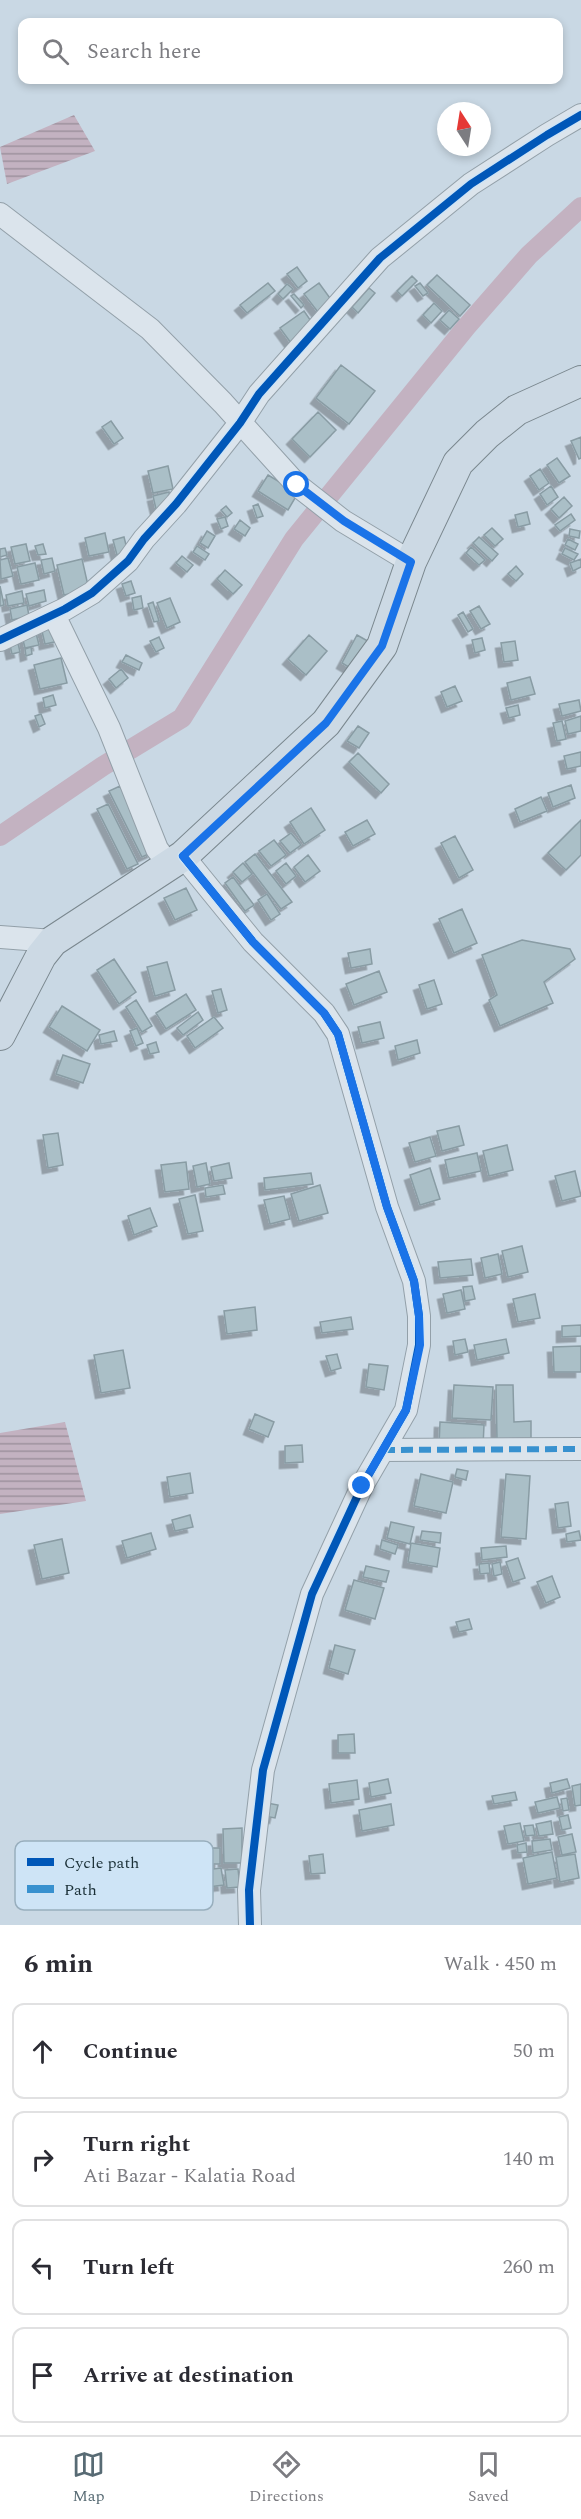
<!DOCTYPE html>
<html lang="en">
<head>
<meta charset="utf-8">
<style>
  :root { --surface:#fff; --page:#f2f2f3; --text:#2b2b33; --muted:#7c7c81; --line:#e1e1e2; --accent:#586b74 }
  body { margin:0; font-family:Spectral,serif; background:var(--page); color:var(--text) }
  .compass { position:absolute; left:437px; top:102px; width:54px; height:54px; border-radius:50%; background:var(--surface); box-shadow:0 3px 9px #0003; rotate:348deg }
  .stop { position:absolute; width:18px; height:18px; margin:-14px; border:4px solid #1a73e8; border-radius:50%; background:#fff }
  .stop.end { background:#1a73e8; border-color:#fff; box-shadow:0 2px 6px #0008 }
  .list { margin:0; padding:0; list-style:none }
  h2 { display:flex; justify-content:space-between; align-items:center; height:78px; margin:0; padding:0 24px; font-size:26px }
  h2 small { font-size:20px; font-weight:400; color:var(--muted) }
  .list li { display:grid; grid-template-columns:39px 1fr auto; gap:18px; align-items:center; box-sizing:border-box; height:96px; margin:0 12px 12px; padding:0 12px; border:2px solid var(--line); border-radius:12px }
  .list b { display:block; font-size:22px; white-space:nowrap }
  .list p { margin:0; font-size:20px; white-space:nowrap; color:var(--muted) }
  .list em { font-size:20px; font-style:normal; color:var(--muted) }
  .icon { flex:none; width:33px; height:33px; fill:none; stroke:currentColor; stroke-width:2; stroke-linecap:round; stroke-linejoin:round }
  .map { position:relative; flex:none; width:581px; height:1925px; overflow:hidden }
  .search { position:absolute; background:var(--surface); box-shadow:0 3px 9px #0003; left:18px; right:18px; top:18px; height:66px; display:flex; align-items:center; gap:15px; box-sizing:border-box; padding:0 21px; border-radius:12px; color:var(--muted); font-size:22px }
  .sheet { height:510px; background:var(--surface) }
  nav { display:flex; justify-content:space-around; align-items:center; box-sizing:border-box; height:84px; border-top:2px solid var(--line); background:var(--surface); font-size:16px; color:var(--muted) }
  nav a { display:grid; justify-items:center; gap:3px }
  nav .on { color:var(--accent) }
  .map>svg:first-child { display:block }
</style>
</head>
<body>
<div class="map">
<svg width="581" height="1925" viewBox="0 0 581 1925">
  <defs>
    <pattern id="water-rules" width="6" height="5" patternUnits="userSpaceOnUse" patternTransform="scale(1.5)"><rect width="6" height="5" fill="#c3b2c1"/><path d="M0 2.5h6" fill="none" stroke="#9e919e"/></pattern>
    <filter id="shadow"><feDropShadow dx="-5.5" dy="5.5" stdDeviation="0" flood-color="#0004"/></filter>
  </defs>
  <rect width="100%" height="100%" fill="#c9d8e4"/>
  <path fill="url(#water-rules)" d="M74,115l21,36 -88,33 -7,-37z
    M65,1422l21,79 -86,13v-81z"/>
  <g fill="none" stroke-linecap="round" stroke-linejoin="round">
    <path stroke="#c3b2c1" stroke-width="20" d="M0,836l103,-70 79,-48 112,-179 173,-213 62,-71 52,-48"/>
  </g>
  <path fill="#aabfc7" stroke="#899ca4" stroke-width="1.5" filter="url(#shadow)" d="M297,267l10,14 -9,7 -11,-14z
    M437,275l33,30 -10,11 -33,-31z
    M412,276l5,5 -15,15 -5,-5z
    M268,283l7,8 -28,22 -7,-8z
    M319,283l16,22 -14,11 -17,-22z
    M420,283l8,10 -5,3 -8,-10z
    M287,284l6,5 -10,10 -5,-5z
    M369,288l6,5 -17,20 -6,-6z
    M294,294l10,11 -3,3 -10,-12z
    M434,303l8,8 -11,12 -8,-8z
    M449,310l10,9 -9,10 -10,-9z
    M304,311l11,16 -24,16 -11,-15z
    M341,365l34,26 -26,33 -33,-26z
    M318,412l18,18 -26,27 -18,-18z
    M111,421l12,17 -9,6 -12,-17z
    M581,437v21l-2,1 -8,-18z
    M557,458l13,18 -11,7 -12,-18z
    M168,466l5,23 -20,4 -5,-22z
    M540,469l9,14 -10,7 -9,-14z
    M268,475l30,18 -10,17 -30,-19z
    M551,486l7,11 -11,8 -7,-11z
    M169,492l3,14 -16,3 -3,-13z
    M564,497l8,9 -13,12 -8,-9z
    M258,504l5,12 -6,2 -4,-12z
    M226,506l6,7 -5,4 -6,-7z
    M527,512l3,12 -12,3 -3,-12z
    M571,514l4,6 -15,11 -5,-6z
    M225,517l3,9 -7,3 -4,-10z
    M240,520l10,8 -5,8 -11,-7z
    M492,528l11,11 -8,7 -11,-11z
    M570,529l10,2 -1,7 -10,-2z
    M207,531l8,5 -7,12 -8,-5z
    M105,533l4,19 -20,4 -4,-18z
    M124,537l4,16 -11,2 -4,-15z
    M479,537l19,17 -6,7 -19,-18z
    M568,539l10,5 -3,6 -10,-5z
    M26,544l4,17 -15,3 -4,-17z
    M43,544l3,10 -8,1 -3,-9z
    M197,546l12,8 -4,6 -12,-8z
    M471,547l14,13 -6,5 -13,-12z
    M5,548l2,7 -7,2v-8z
    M565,548l13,6 -4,6 -12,-6z
    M182,556l11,9 -6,7 -11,-9z
    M8,558l5,18 -12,3 -1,-19z
    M52,558l3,13 -11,3 -3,-14z
    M82,559l7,31 -25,5 -7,-30z
    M581,559v8l-8,4 -3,-8z
    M35,563l4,17 -18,4 -4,-17z
    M516,566l7,8 -7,7 -8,-7z
    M225,570l17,15 -9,9 -16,-15z
    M131,581l4,12 -9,3 -4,-12z
    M0,586l4,19 -4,1z
    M44,590l2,11 -17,5 -3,-12z
    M22,591l2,12 -16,3 -2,-11z
    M141,596l2,12 -9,2 -2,-12z
    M170,598l10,24 -13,6 -10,-25z
    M153,602l6,19 -5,1 -6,-18z
    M27,605l2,11 -17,4 -2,-11z
    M479,606l11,18 -9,5 -11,-18z
    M463,612l10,17 -5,3 -10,-17z
    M55,624l4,17 -14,3 -4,-17z
    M35,629l4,16 -14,3 -4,-16z
    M309,635l18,16 -21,24 -18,-16z
    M357,635l16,9 -16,28 -15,-9z
    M159,637l5,11 -8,4 -6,-11z
    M482,638l3,12 -10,3 -3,-13z
    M17,639l3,13 -8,2 -3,-13z
    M515,641l3,19 -14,2 -3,-19z
    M31,647l1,7 -6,2 -1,-7z
    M126,655l16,8 -3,7 -17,-8z
    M61,658l6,25 -27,6 -6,-24z
    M121,669l7,9 -12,10 -7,-9z
    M530,677l5,17 -24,6 -4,-17z
    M455,686l7,15 -15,6 -6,-15z
    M53,695l3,10 -11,3 -2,-10z
    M579,700l2,11 -19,5 -3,-12z
    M518,705l2,10 -11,3 -3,-10z
    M41,714l4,10 -6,3 -4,-11z
    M581,716v15l-13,3 -3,-13z
    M562,721l4,18 -9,2 -4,-18z
    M358,726l11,7 -10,15 -12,-7z
    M581,752v14l-14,3 -3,-13z
    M358,753l31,31 -8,9 -32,-31z
    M571,785l4,13 -22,9 -5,-14z
    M120,786l33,66 -11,5 -33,-66z
    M541,797l6,14 -27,11 -5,-13z
    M108,804l30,60 -11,5 -30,-60z
    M311,808l14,22 -21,14 -14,-22z
    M367,820l8,14 -22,12 -8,-14z
    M581,820v35l-15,15 -18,-17z
    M291,833l10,12 -11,8 -10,-12z
    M455,836l18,34 -14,8 -18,-35z
    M274,840l12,15 -15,11 -12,-15z
    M255,854l37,48 -11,7 -36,-47z
    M308,855l12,16 -15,11 -11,-15z
    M243,863l9,11 -10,8 -9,-10z
    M286,863l10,13 -10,8 -10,-13z
    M233,877l21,28 -9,6 -20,-28z
    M186,888l11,22 -22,10 -11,-22z
    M267,894l13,20 -9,6 -13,-20z
    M462,909l15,34 -23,10 -15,-34z
    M522,940l48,9 5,10 -31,23 9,21 -53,23 -11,-26 8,-5 -15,-40z
    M370,949l2,15 -21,4 -3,-15z
    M114,959l22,33 -17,12 -22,-34z
    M167,962l8,28 -20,6 -8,-29z
    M379,971l8,21 -33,13 -8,-21z
    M434,980l8,24 -15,5 -8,-24z
    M221,989l6,21 -9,3 -6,-22z
    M186,994l10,16 -30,19 -10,-16z
    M136,1000l16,26 -10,6 -16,-25z
    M62,1006l38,24 -13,21 -38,-24z
    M198,1012l5,8 -20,15 -6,-7z
    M214,1017l9,11 -28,20 -8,-12z
    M380,1022l4,16 -22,5 -4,-16z
    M137,1028l6,15 -7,3 -6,-15z
    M114,1031l3,10 -16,3 -2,-9z
    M417,1040l3,13 -22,7 -3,-14z
    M156,1042l3,10 -9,2 -3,-9z
    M63,1055l27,9 -7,19 -27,-9z
    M459,1126l5,19 -22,6 -5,-20z
    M58,1133l5,32 -15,3 -5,-33z
    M430,1137l6,19 -21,6 -6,-19z
    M507,1145l6,25 -24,6 -6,-25z
    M477,1153l4,18 -32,7 -4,-18z
    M186,1162l3,27 -24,3 -4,-27z
    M206,1163l4,21 -13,3 -4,-21z
    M229,1163l3,15 -18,3 -3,-14z
    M430,1168l10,31 -20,6 -10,-30z
    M575,1171l6,25 -19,5 -7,-25z
    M311,1173l2,11 -48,6 -1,-12z
    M223,1185l2,9 -19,3 -1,-9z
    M320,1185l8,28 -29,8 -8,-27z
    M195,1195l8,36 -15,3 -9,-35z
    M284,1196l6,23 -20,5 -6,-24z
    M150,1208l7,18 -23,9 -6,-19z
    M522,1246l6,26 -20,5 -6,-26z
    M498,1254l4,20 -17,4 -4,-20z
    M471,1259l2,16 -33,3 -2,-16z
    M472,1286l3,13 -10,2 -2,-14z
    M461,1290l4,19 -18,4 -4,-19z
    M535,1294l5,24 -22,4 -5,-23z
    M255,1307l2,23 -30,4 -3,-23z
    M351,1317l2,12 -31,4 -2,-11z
    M581,1325v11l-19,1v-11z
    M465,1339l3,13 -13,3 -2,-14z
    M506,1339l3,14 -32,7 -3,-15z
    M581,1346v26h-27l-1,-25z
    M123,1350l7,38 -29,5 -7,-38z
    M337,1354l4,14 -10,3 -5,-15z
    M369,1364l19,2 -4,24 -18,-3z
    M454,1385l39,2 -2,33 -39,-2z
    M496,1385h17l1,37 17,-1v17l-34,1z
    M255,1414l19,8 -6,15 -19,-8z
    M440,1422l44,3 -1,22 -44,-1z
    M302,1445l1,17 -18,1v-17z
    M457,1469l11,2 -2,9 -11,-3z
    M190,1473l3,20 -23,4 -3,-20z
    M421,1474l32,8 -7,31 -32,-7z
    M506,1474l24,2 -4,63 -25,-2z
    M568,1502l3,24 -13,2 -3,-24z
    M190,1515l3,12 -18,4 -3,-11z
    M391,1522l23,5 -4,17 -23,-6z
    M422,1531l19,2 -1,10 -20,-3z
    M579,1531l2,9 -14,2 -1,-8z
    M151,1533l5,16 -29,9 -5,-17z
    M62,1539l7,34 -27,6 -8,-34z
    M382,1540l16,5 -3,9 -15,-5z
    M411,1543l29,5 -3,19 -29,-5z
    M506,1546l1,11 -25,3 -1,-12z
    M518,1558l7,20 -12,4 -7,-20z
    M500,1562l2,12 -8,2 -2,-12z
    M489,1563l1,10 -10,1 -1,-10z
    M366,1566l23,5 -3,11 -23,-5z
    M552,1576l8,21 -14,6 -9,-21z
    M354,1580l30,8 -9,31 -30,-9z
    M469,1619l3,10 -13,3 -3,-10z
    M335,1645l20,5 -7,24 -19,-6z
    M354,1734l1,19h-17v-18z
    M388,1779l3,14 -20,4 -2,-14z
    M567,1779l3,9 -18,5 -2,-10z
    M357,1780l2,19 -28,4 -2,-19z
    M581,1784v21l-6,1 -3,-20z
    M515,1792l2,8 -23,4 -2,-8z
    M557,1797l3,11 -22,5 -3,-11z
    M567,1798l2,12 -6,1 -2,-12z
    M267,1803l11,2 -3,13 -11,-2z
    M391,1804l3,21 -32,6 -3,-21z
    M568,1815l3,13 -9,2 -3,-13z
    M551,1821l2,13 -14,2 -3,-12z
    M520,1823l4,18 -16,3 -4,-18z
    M533,1825l2,10 -9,1 -2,-10z
    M242,1828v35h-18l-1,-34z
    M572,1834l4,18 -14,3 -4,-18z
    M550,1839l2,11 -19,3 -1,-12z
    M526,1843l1,9 -9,1 -1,-8z
    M208,1848h12v16h-12z
    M552,1852l5,26 -29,6 -5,-26z
    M323,1854l2,19 -14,1 -2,-18z
    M575,1854l4,24 -19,4 -4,-25z
    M221,1868l3,17 -16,2 -3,-17z
    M238,1869l2,18 -13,1 -2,-18z"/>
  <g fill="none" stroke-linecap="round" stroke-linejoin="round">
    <defs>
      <path id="minor" d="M0,214l150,115 73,74 74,82 46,36 68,41
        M54,615l55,113 48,121 12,16
        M0,640l65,-31 27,-16 36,-32 16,-22 32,-35 64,-81 19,-29 121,-136 91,-74 76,-49 34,-20
        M183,856l70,86 71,71 14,21 49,173 27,74 5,35v29l-13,65 -44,76 -50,108 -49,176 -14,120 1,35
        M0,937l53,4
        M383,1450l198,-1"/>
      <path id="major" d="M0,1035l41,-79 12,-15 130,-85 143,-133 56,-77 29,-84 47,-99 29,-29 30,-24 64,-29"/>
    </defs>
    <use href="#minor" stroke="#93a0a9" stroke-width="24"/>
    <use href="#major" stroke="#7a878e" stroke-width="32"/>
    <use href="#minor" stroke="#dbe4ec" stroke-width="22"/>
    <use href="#major" stroke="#ccd9e4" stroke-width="30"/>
    <path stroke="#3891cf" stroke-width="6" stroke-dasharray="12 6" stroke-linecap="butt" d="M383,1450l198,-1"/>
    <defs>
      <path id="cycleway" d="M0,640l65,-31 27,-16 36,-32 16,-22 32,-35 64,-81 19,-29 121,-136 91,-74 76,-49 34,-20
        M183,856l70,86 71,71 14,21 49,173 27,74 5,35v29l-13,65 -44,76 -50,108 -49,176 -14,120 1,35"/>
    </defs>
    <use href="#cycleway" stroke="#cee4f6" stroke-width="11"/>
    <use href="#cycleway" stroke="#0057b8" stroke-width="8"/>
  </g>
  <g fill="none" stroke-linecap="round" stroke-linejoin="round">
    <path stroke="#1a73e8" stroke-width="8" d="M297,485l47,36 67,41 -29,84 -56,77 -143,133 70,86 71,71 14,21 49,173 27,74 5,35 1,29 -14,65 -44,76"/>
  </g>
  <rect x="15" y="1841" width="198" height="69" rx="9" fill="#cee4f6" stroke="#98aebd" stroke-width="1.5"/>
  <rect x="27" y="1858" width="27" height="8" fill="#0057b8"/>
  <rect x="27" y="1885" width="27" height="8" fill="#3891cf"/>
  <g font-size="16" fill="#1b3037">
    <text x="64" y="1868">Cycle path</text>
    <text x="64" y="1895">Path</text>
  </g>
</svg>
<svg class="compass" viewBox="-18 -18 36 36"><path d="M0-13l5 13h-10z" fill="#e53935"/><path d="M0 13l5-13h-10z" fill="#7c7c81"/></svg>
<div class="stop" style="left:297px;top:485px"></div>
<div class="stop end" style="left:362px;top:1486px"></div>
<div class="search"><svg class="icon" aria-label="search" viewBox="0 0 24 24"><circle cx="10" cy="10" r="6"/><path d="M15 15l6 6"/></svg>Search here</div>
</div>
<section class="sheet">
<h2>6 min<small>Walk · 450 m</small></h2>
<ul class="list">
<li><svg class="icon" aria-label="ahead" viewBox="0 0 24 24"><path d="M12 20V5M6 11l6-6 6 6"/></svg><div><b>Continue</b></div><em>50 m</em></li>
<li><svg class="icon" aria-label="right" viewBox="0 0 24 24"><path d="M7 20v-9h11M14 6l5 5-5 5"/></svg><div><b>Turn right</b><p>Ati Bazar - Kalatia Road</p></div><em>140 m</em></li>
<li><svg class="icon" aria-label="left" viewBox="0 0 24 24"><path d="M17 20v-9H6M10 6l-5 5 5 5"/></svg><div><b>Turn left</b></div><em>260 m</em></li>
<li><svg class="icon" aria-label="arrive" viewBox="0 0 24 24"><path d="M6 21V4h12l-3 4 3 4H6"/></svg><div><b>Arrive at destination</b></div></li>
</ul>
</section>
<nav>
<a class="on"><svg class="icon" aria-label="map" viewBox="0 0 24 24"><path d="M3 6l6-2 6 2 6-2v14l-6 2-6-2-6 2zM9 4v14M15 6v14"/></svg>Map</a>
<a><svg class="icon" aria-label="directions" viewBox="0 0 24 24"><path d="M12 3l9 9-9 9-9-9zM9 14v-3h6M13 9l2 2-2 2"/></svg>Directions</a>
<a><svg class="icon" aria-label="saved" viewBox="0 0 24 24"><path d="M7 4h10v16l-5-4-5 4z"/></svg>Saved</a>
</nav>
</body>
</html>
